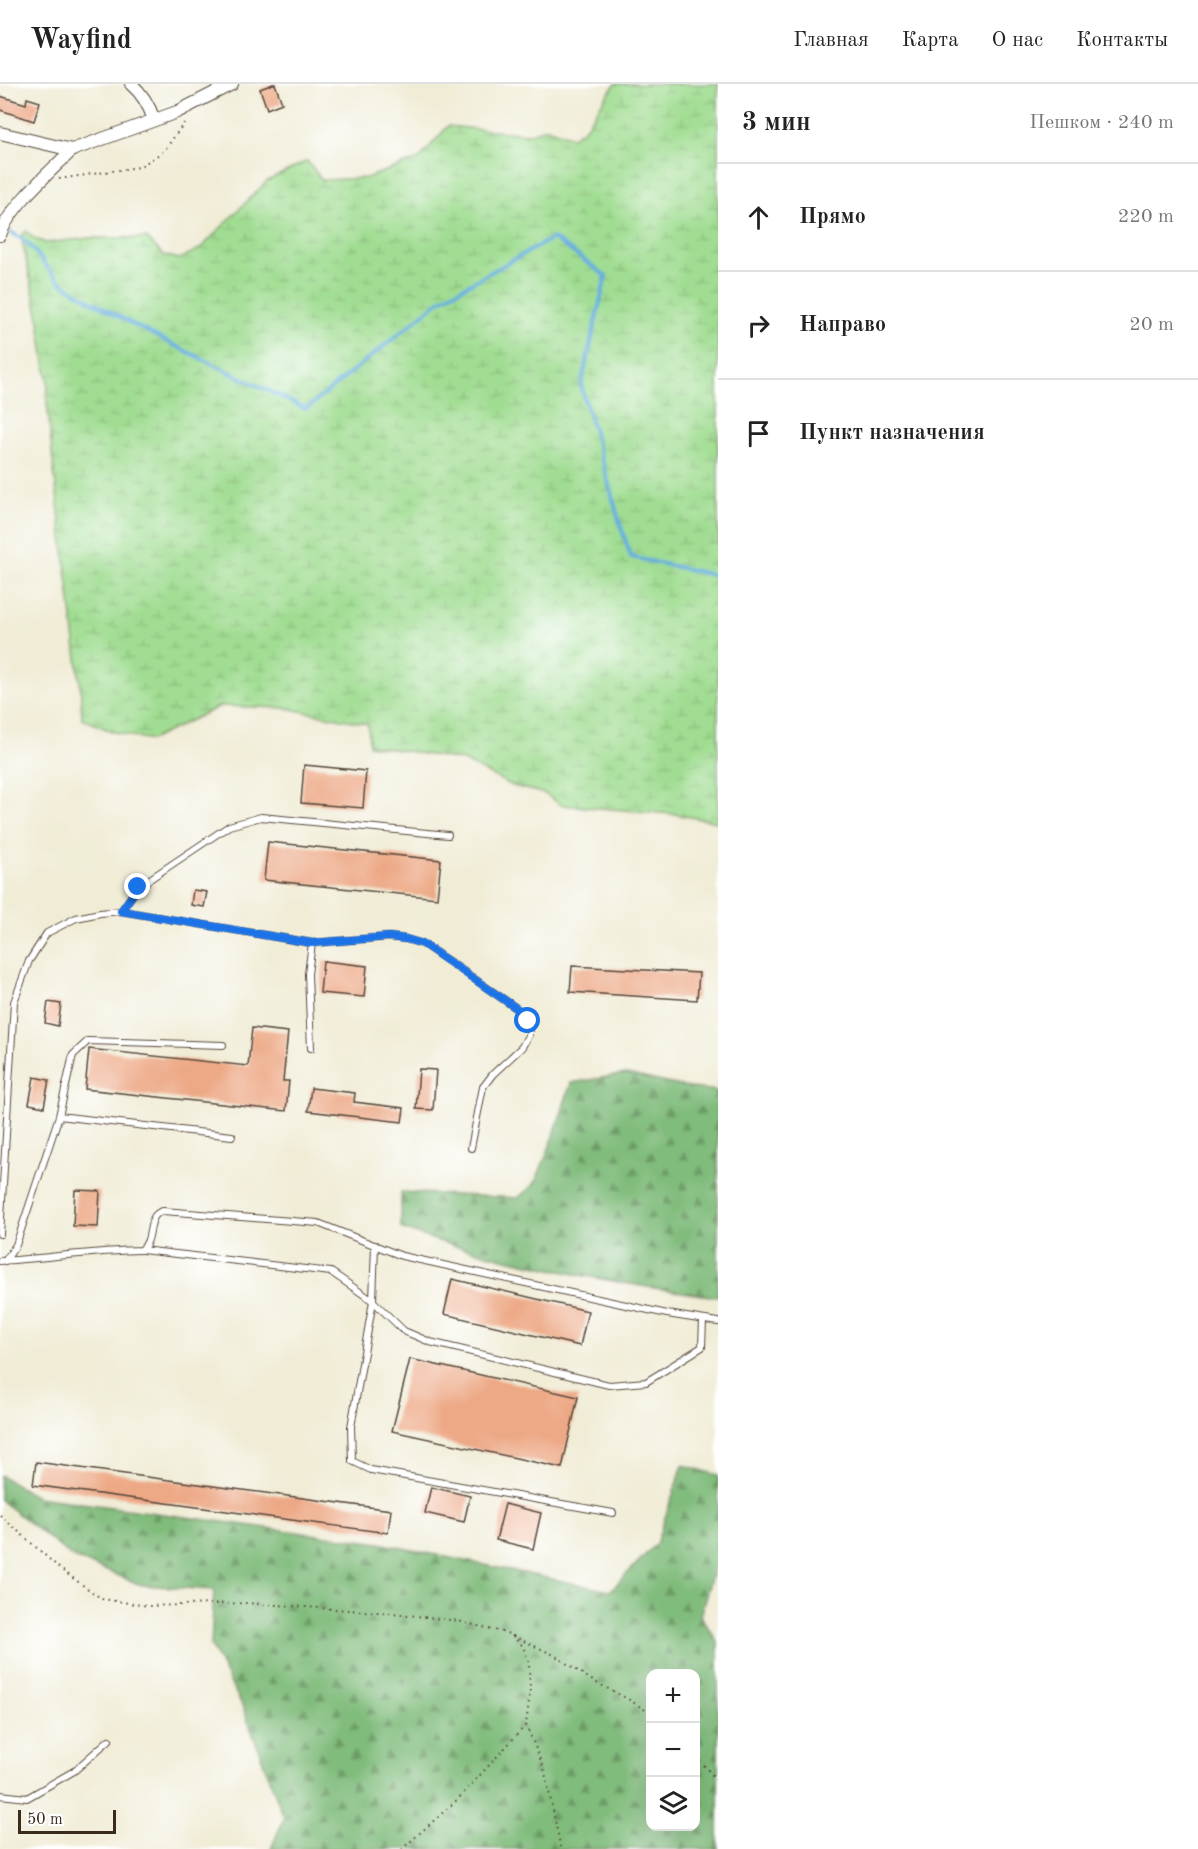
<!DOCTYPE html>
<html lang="ru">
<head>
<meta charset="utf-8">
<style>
  :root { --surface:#fff; --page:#f6f6f6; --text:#222; --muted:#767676; --line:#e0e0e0 }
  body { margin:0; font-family:"Old Standard TT",serif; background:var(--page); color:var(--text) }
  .controls { position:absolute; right:18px; bottom:18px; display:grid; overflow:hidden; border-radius:12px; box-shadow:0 6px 24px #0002 }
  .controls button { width:54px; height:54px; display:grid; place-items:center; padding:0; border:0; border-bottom:2px solid var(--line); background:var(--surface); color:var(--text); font:30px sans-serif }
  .scale { position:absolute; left:18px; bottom:15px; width:98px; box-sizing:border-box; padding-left:6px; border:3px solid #3b2a1e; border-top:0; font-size:16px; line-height:21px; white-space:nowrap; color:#3b2a1e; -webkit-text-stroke:4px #fff; paint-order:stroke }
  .stop { position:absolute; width:18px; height:18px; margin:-14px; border:4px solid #1a73e8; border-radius:50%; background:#fff }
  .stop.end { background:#1a73e8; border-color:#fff; box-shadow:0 2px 6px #0008 }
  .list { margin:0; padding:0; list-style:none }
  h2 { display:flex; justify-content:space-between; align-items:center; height:78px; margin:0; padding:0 24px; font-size:26px }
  h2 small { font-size:20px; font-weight:400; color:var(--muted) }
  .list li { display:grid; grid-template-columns:39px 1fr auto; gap:18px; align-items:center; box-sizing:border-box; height:108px; padding:0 24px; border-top:2px solid var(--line) }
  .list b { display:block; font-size:22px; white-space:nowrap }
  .list em { font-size:20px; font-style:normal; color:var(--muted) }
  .icon { flex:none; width:33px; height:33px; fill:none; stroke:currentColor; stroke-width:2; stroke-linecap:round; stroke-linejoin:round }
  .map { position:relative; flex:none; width:718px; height:1765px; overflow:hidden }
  header { display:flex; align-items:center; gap:36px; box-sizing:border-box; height:84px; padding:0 30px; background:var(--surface); border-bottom:2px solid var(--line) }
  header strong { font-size:28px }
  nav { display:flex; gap:33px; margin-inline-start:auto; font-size:21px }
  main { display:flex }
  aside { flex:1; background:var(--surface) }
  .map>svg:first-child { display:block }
</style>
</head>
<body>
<header>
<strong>Wayfind</strong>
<nav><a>Главная</a><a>Карта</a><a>О нас</a><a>Контакты</a></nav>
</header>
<main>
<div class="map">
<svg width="718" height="1765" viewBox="0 0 718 1765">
  <defs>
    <pattern id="forest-firs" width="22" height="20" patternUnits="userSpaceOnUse" patternTransform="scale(1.5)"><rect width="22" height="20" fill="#80bc7c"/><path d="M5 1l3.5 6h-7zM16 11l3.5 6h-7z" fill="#6a9965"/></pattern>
    <pattern id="wetland-marsh" width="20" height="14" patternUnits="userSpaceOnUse" patternTransform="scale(1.5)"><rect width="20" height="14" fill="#a0dd92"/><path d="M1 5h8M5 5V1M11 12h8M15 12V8" fill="none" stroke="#8bbe7d"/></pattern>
  </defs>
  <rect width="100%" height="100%" fill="#fff"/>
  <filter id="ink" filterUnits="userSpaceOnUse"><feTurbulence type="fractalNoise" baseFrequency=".0167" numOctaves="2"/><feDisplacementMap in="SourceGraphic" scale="12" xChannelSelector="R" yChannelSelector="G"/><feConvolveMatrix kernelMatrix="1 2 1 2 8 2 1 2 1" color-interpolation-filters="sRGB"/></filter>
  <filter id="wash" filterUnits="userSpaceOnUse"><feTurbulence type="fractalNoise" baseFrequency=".008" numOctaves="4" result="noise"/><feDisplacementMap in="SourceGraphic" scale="24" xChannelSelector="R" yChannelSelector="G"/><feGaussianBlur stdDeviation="1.35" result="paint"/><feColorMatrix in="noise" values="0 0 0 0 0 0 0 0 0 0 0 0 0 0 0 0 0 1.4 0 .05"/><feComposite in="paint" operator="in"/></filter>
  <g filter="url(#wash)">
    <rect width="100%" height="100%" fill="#f0ecd6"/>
    <path fill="url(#forest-firs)" stroke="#5e734d" stroke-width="1.5" fill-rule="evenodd" d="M626,990l64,14 28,3v206c-71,-9 -141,-21 -211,-38 -36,-9 -71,-17 -106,-31v-36l117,6 17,-15 17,-42 19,-58z
      M683,1381l35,10v79l-18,62 18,26v207h-447l13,-31 -42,-113 -31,-59 3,-56 -73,-5 -68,-28 -73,-57v-25l37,22 342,46 231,48 46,-47zM650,1590h46v152h-46z"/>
    <path fill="url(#wetland-marsh)" stroke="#6e8458" stroke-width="1.5" d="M615,0h103v738l-44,-8 -113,-9 -16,-11 -32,-8 -52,-26 -92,-15 -1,-21 -83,-16 -65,-2 -69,34 -37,-8 -32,-13 -2,-36 -26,-212 -7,-69 1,-18 -10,-70 -17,-77 5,-6 9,8 11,4 43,-5h58l16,17 16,4 21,-10 67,-68 40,-20 15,19 44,-2 53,-19 29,-33 79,8 20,-6 25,9 13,-9z"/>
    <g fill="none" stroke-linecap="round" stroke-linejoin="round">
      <path stroke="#67afdf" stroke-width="4" d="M10,148c27,13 29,29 48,48 4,4 10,7 15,10 73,45 156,81 233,119l136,-110 111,-61 53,38 -25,110 39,138 11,33 87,19"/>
    </g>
    <g id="blocks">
      <path fill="#eda885" d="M273,0h2l7,19 -15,6 -7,-20z
        M0,12l26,8 1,-6 13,4 -6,19 -34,-11z
        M304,681l62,6 -3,37 -62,-5z
        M268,758l173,18 -4,38 -173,-18z
        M193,806l14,2 -3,15 -13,-2z
        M323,877l44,5 -3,31 -44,-4z
        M572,882l127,7 -2,27 -127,-8z
        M48,918l13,2 -3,22 -13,-3z
        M252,944l36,4 -5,49h6l-3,30 -201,-22 4,-40 159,17z
        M419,985l17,1 -3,40 -17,-1z
        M34,993l15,3 -5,27 -15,-3z
        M311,1004l44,5 -1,9 50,6 -2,14 -94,-11z
        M75,1106l25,1 -2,36 -25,-1z
        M452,1195l136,32 -8,35 -136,-32z
        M410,1275l168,38 -16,71 -170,-37z
        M36,1378l355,48 -3,23 -355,-48z
        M431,1403l39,9 -6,26 -39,-9z
        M505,1420l36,9 -8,36 -37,-9z"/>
    </g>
  </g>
  <g filter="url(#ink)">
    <use href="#blocks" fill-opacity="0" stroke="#56473a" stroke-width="1.5"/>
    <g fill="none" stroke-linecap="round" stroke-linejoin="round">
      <defs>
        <path id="service" d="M121,827l191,32 77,-6 17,2 17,5 43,29 53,37 9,11 1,13 -7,13 -29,27 -10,13 -12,61
          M311,964l-3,-74 4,-31
          M59,1032l173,20
          M0,1150l14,-232 15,-41 18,-28 29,-15 24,-5 21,-2 17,-24 91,-61 32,-9 187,18
          M375,1161l-2,56 -22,126 1,34 19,9 242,43
          M142,1166l189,22 42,29 31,30 26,11 179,43 37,-3 56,-35 1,-27
          M0,1177c47,-3 94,-10 141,-11 14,-10 4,-35 22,-39l155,12 84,33 265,58 51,8
          M5,1177l11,-16 43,-129 14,-61 15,-14 135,4
          M0,1711l27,3 47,-27 35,-31"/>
        <path id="minor" d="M131,0c12,10 18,21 23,36
          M0,49l72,17 105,-38 55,-28
          M0,151c10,-29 50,-63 72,-85"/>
      </defs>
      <use href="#service" stroke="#56473a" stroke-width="8"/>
      <use href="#minor" stroke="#56473a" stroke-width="14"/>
      <path stroke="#56473a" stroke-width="2" stroke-dasharray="1.5 4.5" stroke-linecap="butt" d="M59,95l80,-12 25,-16 20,-28
        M0,1431l59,53 43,31 46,7 99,-3 145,10 66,8 52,13 13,12 6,17 1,29 -4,33 -68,74 -56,50
        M513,1552l41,19 39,26 35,18 22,14
        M526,1641l18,43 17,81
        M696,1672l22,26"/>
      <use href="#service" stroke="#fff" stroke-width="6"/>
      <use href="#minor" stroke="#fff" stroke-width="12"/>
    </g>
  </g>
  <g fill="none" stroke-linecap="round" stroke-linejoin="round" filter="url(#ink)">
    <path stroke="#1a73e8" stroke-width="8" d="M138,803l-17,24 191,32 77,-6 17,2 17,5 96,66 9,11"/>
  </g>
</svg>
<div class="controls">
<button>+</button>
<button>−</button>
<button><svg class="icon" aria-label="layers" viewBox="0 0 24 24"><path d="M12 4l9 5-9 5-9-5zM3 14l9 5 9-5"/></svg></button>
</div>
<div class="scale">50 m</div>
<div class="stop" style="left:528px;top:937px"></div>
<div class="stop end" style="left:138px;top:803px"></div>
</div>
<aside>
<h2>3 мин<small>Пешком · 240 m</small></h2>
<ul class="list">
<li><svg class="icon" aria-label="ahead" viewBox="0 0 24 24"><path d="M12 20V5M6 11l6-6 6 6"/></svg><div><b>Прямо</b></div><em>220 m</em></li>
<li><svg class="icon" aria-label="right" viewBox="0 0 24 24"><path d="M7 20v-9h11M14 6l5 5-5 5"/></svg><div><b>Направо</b></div><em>20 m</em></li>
<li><svg class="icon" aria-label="arrive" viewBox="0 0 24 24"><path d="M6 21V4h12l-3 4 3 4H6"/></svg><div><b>Пункт назначения</b></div></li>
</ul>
</aside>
</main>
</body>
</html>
